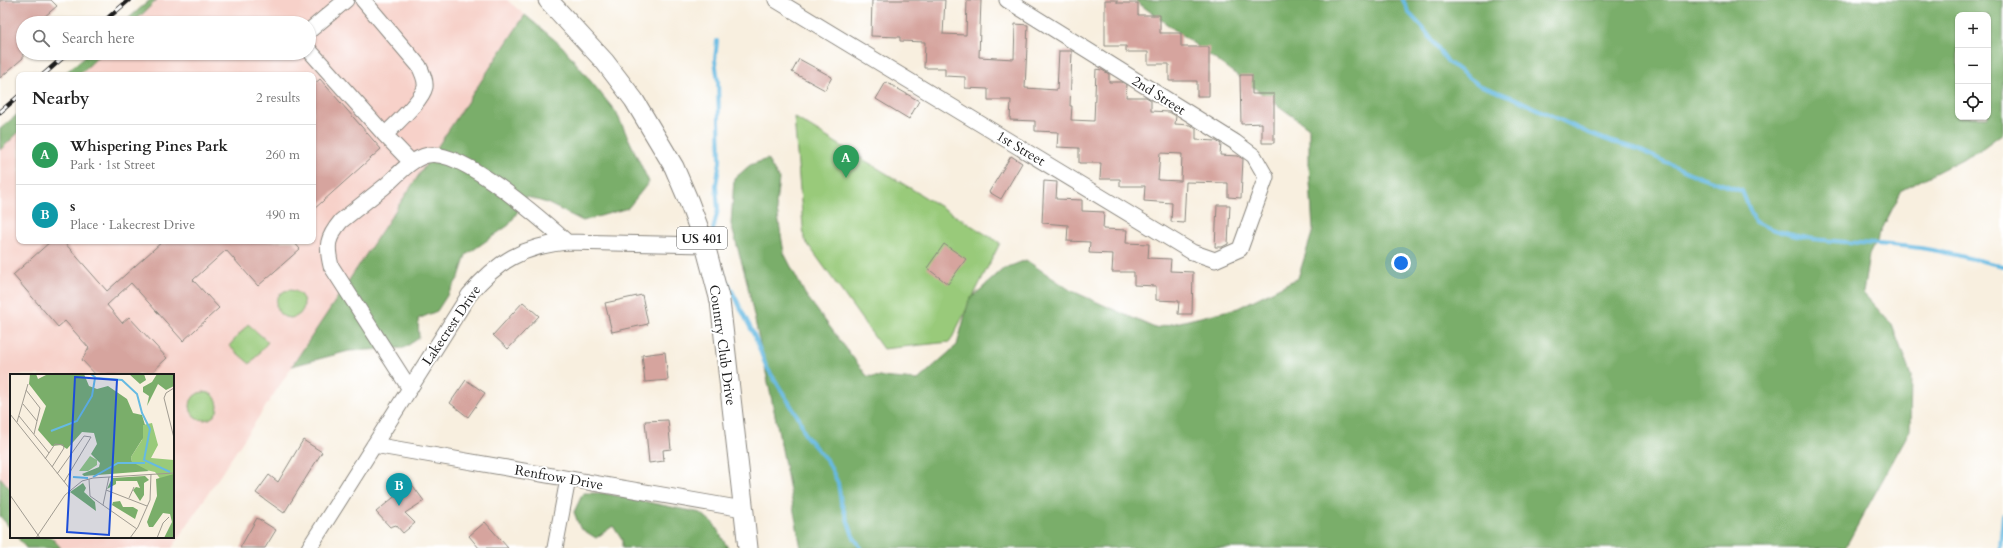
<!DOCTYPE html>
<html lang="en">
<head>
<meta charset="utf-8">
<style>
  :root { --surface:#fff; --page:#f6f6f6; --text:#222; --muted:#767676; --line:#e0e0e0; --accent:#b5179e }
  body { margin:0; font-family:Cardo,serif; background:var(--page); color:var(--text) }
  .controls { position:absolute; right:12px; top:12px; display:grid; overflow:hidden; border-radius:8px; box-shadow:0 1px 3px #0004 }
  .controls button { width:36px; height:36px; display:grid; place-items:center; padding:0; border:0; border-bottom:1px solid var(--line); background:var(--surface); color:var(--text); font:20px sans-serif }
  .you { position:absolute; left:1401px; top:263px; width:14px; height:14px; margin:-10px; border:3px solid #fff; border-radius:50%; background:#1a73e8; box-shadow:0 0 0 6px #1a73e833 }
  .badge { display:grid; place-items:center; width:26px; height:26px; border-radius:50%; background:var(--accent); color:#fff; font-size:13px; font-weight:700 }
  .pin { position:absolute; translate:-50% -33px; filter:drop-shadow(0 1px 2px #0008) }
  .pin::after { content:''; position:absolute; top:21px; width:14px; height:12px; background:inherit; clip-path:polygon(0 0,100% 0,50% 100%) }
  .list { margin:0; padding:0; list-style:none }
  h2 { display:flex; justify-content:space-between; align-items:center; height:52px; margin:0; padding:0 16px; font-size:17px }
  h2 small { font-size:13px; font-weight:400; color:var(--muted) }
  .list li { display:grid; grid-template-columns:26px 1fr auto; gap:12px; align-items:center; box-sizing:border-box; height:60px; padding:0 16px; border-top:1px solid var(--line) }
  .list b { display:block; font-size:15px; white-space:nowrap }
  .list p { margin:0; font-size:13px; white-space:nowrap; color:var(--muted) }
  .list em { font-size:13px; font-style:normal; color:var(--muted) }
  .icon { flex:none; width:22px; height:22px; fill:none; stroke:currentColor; stroke-width:2; stroke-linecap:round; stroke-linejoin:round }
  .map { position:relative; flex:none; width:2003px; height:548px; overflow:hidden }
  .search { position:absolute; background:var(--surface); box-shadow:0 1px 3px #0004; left:16px; top:16px; width:300px; height:44px; display:flex; align-items:center; gap:10px; box-sizing:border-box; padding:0 14px; border-radius:22px; color:var(--muted); font-size:15px }
  .panel { position:absolute; background:var(--surface); box-shadow:0 1px 3px #0004; left:16px; top:72px; width:300px; height:172px; border-radius:8px }
  .map>svg:first-child { display:block }
</style>
</head>
<body>
<div class="map">
<svg width="2003" height="548" viewBox="0 0 2003 548">
  <rect width="100%" height="100%" fill="#fff"/>
  <filter id="ink" filterUnits="userSpaceOnUse"><feTurbulence type="fractalNoise" baseFrequency=".025" numOctaves="2"/><feDisplacementMap in="SourceGraphic" scale="8" xChannelSelector="R" yChannelSelector="G"/><feConvolveMatrix kernelMatrix="1 2 1 2 8 2 1 2 1" color-interpolation-filters="sRGB"/></filter>
  <filter id="wash" filterUnits="userSpaceOnUse"><feTurbulence type="fractalNoise" baseFrequency=".012" numOctaves="4" result="noise"/><feDisplacementMap in="SourceGraphic" scale="16" xChannelSelector="R" yChannelSelector="G"/><feGaussianBlur stdDeviation="0.9" result="paint"/><feColorMatrix in="noise" values="0 0 0 0 0 0 0 0 0 0 0 0 0 0 0 0 0 1.4 0 .05"/><feComposite in="paint" operator="in"/></filter>
  <g filter="url(#wash)">
    <rect width="100%" height="100%" fill="#f8efdf"/>
    <path fill="#f7d1c9" d="M157,0h350l18,15 -353,533h-111l-10,-11h122v-162h-162v115l-11,-13v-327l19,-18v109h294v-166h-234l23,-22h207v-30h-176z"/>
    <path fill="#99ca7a" stroke="#5a734b" d="M794,117l206,126 -50,99 -67,7 -79,-110z
      M276 304a14 14 0 1 1 28 0a14 14 0 1 1-28 0Z
      M248,324l20,18 -18,22 -21,-18z
      M190 406a14 14 0 1 1 28 0a14 14 0 1 1-28 0Z"/>
    <path fill="#7aae6a" stroke="#4b6543" fill-rule="evenodd" d="M150,0h7l-24,23h-10z
      M1134,0h869v133l-23,17 -78,40 -33,65 -6,38 29,32 19,51 -1,54 -65,118h-1044l-21,-109 -34,-161 -15,-54 3,-45 16,-14 17,-6 12,20 -3,25 8,49 21,41 62,82 51,4 39,-35 12,-45 34,-31 23,-9 44,30 85,38 83,-20 60,-30 15,-48 -4,-65v-37zM1958,15h30v102h-30z
      M525,15l37,31 54,66 33,70 -21,26 -45,13 -36,-18 -20,-6 -18,28 -43,30 -7,22 -22,34 -19,8 1,19 -15,10 -55,3 -57,15z
      M89,53h13l-23,22h-16z
      M19,113v19l-19,18v-21z
      M0,477l11,13v39l-11,-13z
      M583,493h20l98,20 13,11 14,24h-106v-8l-9,-14 -17,12 -16,-10 -6,-16z
      M17,537h34l10,11h-35z"/>
    <g fill="none" stroke-linecap="round" stroke-linejoin="round">
      <path stroke="#66bae2" stroke-width="4" d="M1403,0l6,13 14,15 25,34 31,23 35,13 72,34 26,10 23,6 57,26 50,17 13,31c51,25 110,18 165,26 28,4 55,12 83,18
        M711,239l7,-30 -2,-24 4,-24 -2,-80 -3,-21 2,-19
        M719,265l36,72 11,29 34,54 5,15 23,27 10,21 3,19 12,34 8,12
        M2000,548l3,-33"/>
    </g>
    <g id="blocks">
      <path fill="#d6a49e" fill-rule="evenodd" d="M0,0h51l6,6 -20,17h-14v35l-23,20z
        M872,0h73l-2,34 23,1 1,-35h14l-2,57 35,2 1,-35 13,1 -3,63 32,2 2,-39h13l-2,55h2l-1,14 23,1 2,-52 6,1 7,4v8h13l5,3 -1,12h20l5,3v11l18,1 7,4 -1,8 15,1 6,4v11l20,1 5,3 -1,11 18,1 5,3 -2,39 -13,-1v-14l-42,-1 -2,41 -13,-1 1,-19 -28,-2 1,-15h-25v-7h-20l1,-16h-22v-15l-22,-1 1,-15 -23,-1v-10l-25,-1 1,-20h-23v-11l-23,-1v-11l-20,-1v-8h-21l1,-26 -25,-1v-4l-29,-1zM1160,153l22,1 -1,27 -23,-1z
        M1105,0h12v3h21v12h22v18h21v14h28v49h-12v-15h-28v-17h-21v-12h-22v-6h-21z
        M799,59l33,18 -7,13 -33,-18z
        M1240,75h12v19h22v49h-12v-20l-21,1z
        M320,79l61,70 -68,61v-125z
        M886,82l33,19 -10,18 -33,-20z
        M1011,156l11,7 -21,36 -12,-7z
        M1044,181l13,1 -1,17 26,1v11l22,1 -1,17 24,1 -1,13 23,1 -1,14 23,1 -1,12 23,1 -1,42h-14l1,-13 -23,-1v-14l-22,-1v-13h-22l1,-18 -24,-1 1,-11 -23,-1 1,-16 -26,-2z
        M1217,205h13l-2,39 -6,3h-7z
        M51,241h12l44,50 56,-50h130l7,8 -42,37 -32,-36 -33,30 26,28 -36,33 -52,-58 -24,22 15,18 7,-6 38,41 -18,17h-53l-14,-15 7,-12 -24,-27 -7,6 -45,-52z
        M944,244l22,15 -18,25 -21,-16z
        M642,295l6,29 -36,8 -7,-29z
        M523,302l16,14 -31,33 -15,-14z
        M665,352l3,28 -23,2 -3,-27z
        M466,380l19,13 -17,24 -18,-14z
        M668,420l3,29 -8,1 1,11 -15,2 -4,-42z
        M303,440l19,12 -38,61 -28,-20 13,-18 9,7z
        M411,483l13,18 -19,12 10,10 -12,10 -7,-8 -6,2 -14,-15z
        M257,518l19,12 -11,18h-25z
        M485,522l23,26h-29l-10,-12z"/>
    </g>
  </g>
  <g filter="url(#ink)">
    <use href="#blocks" fill-opacity="0" stroke="#8a867e" stroke-width="1"/>
    <g fill="none" stroke-linecap="round" stroke-linejoin="round">
      <defs>
        <path id="minor" d="M363,0l56,66c3,6 7,14 6,21 -3,14 -30,37 -40,48
          M776,0l416,252 23,8 25,-11 26,-72 -12,-21 -19,-14 -228,-142
          M309,31l37,-31
          M309,50l76,85 26,27
          M410,389l-79,-123c-5,-21 -4,-28 10,-45 14,-11 29,-23 43,-34 13,-11 26,-28 44,-32 34,-6 113,64 139,87
          M374,445l369,64
          M309,548l160,-253c28,-34 55,-49 98,-53l138,3
          M555,548l13,-69"/>
        <path id="major" d="M548,0l57,62 29,38 40,67 15,35 16,43 15,56 28,247"/>
      </defs>
      <use href="#minor" stroke="#8a867e" stroke-width="17"/>
      <use href="#major" stroke="#8a867e" stroke-width="21"/>
      <use href="#minor" stroke="#fff" stroke-width="15"/>
      <use href="#major" stroke="#fff" stroke-width="19"/>
      <defs>
        <path id="rail" d="M102,23l27,-23
          M43,75l25,-22
          M0,112l19,-16"/>
      </defs>
      <use href="#rail" stroke="#1c1c1c" stroke-width="4.5"/>
      <use href="#rail" stroke="#fff" stroke-width="3" stroke-dasharray="9" stroke-linecap="butt"/>
    </g>
  </g>
  <g text-anchor="middle" stroke-width="4" stroke-linejoin="round" paint-order="stroke">
    <rect fill="#fff" stroke="#606060" stroke-width="1" x="677" y="227" width="50" height="22" rx="3"/>
    <g font-size="13" font-weight="bold" fill="#1c1c1c">
      <text x="702" y="243">US 401</text>
    </g>
    <g font-size="14" fill="#1c1c1c" stroke="#fff">
      <text transform="translate(1159 95) rotate(32)" y="5">2nd Street</text>
      <text transform="translate(1021 148) rotate(31)" y="5">1st Street</text>
      <text transform="translate(451 325) rotate(-56)" y="5">Lakecrest Drive</text>
      <text transform="translate(723 345) rotate(82)" y="5">Country Club Drive</text>
      <text transform="translate(559 477) rotate(10)" y="5">Renfrow Drive</text>
    </g>
  </g>
  <g transform="translate(10 374)">
    <rect width="164" height="164" fill="#f8efdf"/>
    <path d="M142,49l6,22 -7,13 23,2v26l-12,-5 -7,-9 -13,-3 -10,-7 -1,-5 11,-17 1,-15zM80,82l7,4v5l-9,6h-9z" fill="#99ca7a"/>
    <path d="M20,0h6l2,5 10,-5h36l5,12 8,3 11,-3 19,13 6,14 9,2 3,10h-2v13l-12,19 1,5 17,9 -65,5 -2,-2 17,-7 1,-4 -9,-9 6,-10 -3,-11 -12,-1 -15,17 -6,-4 -9,1 -14,-16 8,-24 -17,-22zM119,0h15l2,6 -6,4zM147,0h17v12l-8,4 -8,-6 -11,22 2,-10 -6,-4v-5l9,-5zM164,100v64h-10l8,-16 -2,-8 -7,-1 -10,14h-4l-2,-5 10,-26 -1,-17zM135,102l4,4 -5,3v12l-4,6 -7,-11 3,-3 4,1 -3,-7h-21v3l-9,5 5,-11zM73,109l3,5 -2,4 11,10 1,9 -26,-19zM110,127l3,6h10l5,3 -3,9 -23,-14 1,-3z" fill="#7aae6a"/>
    <path fill="none" stroke="#66bae2" stroke-width="2" d="M81,0l5,4 26,2 15,14 5,19 8,16 -6,31 26,12M41,57l26,-10 15,-25 3,-18M63,103l15,1M83,103l25,-14h27"/>
    <path fill="none" stroke="#a09b91" stroke-width="1" d="M164,14l-8,5 -2,5 10,40M16,16l14,18 -6,26M13,30l14,17M0,40l60,75M9,42l30,37M7,48l11,-38M35,85l10,-15 8,1 1,3 -12,19M47,100l27,-38 7,1 -27,45M79,105l1,17 47,33M96,116l41,16M0,121l30,43M119,124l5,-11M93,131l6,-28M26,164l29,-43 17,-14 11,-3 81,-5M120,164l8,-11 12,-27 1,-26M147,164l6,-15 6,-6"/>
    <path fill="#1d4ed8" fill-opacity="0.15" stroke="#1d4ed8" stroke-width="2" d="M65,3l42,3 -8,155 -42,-3z"/>
    <rect width="164" height="164" fill="none" stroke="#1c1c1c" stroke-width="2"/>
  </g>
</svg>
<div class="controls">
<button>+</button>
<button>−</button>
<button><svg class="icon" aria-label="locate" viewBox="0 0 24 24"><circle cx="12" cy="12" r="6"/><path d="M12 2v4M12 18v4M2 12h4M18 12h4"/></svg></button>
</div>
<div class="you"></div>
<div class="pin badge" style="left:846px;top:178px;background:#2e9e5b">A</div>
<div class="pin badge" style="left:399px;top:506px;background:#0f9aa8">B</div>
<div class="search"><svg class="icon" aria-label="search" viewBox="0 0 24 24"><circle cx="10" cy="10" r="6"/><path d="M15 15l6 6"/></svg>Search here</div>
<section class="panel">
<h2>Nearby<small>2 results</small></h2>
<ul class="list">
<li><span class="badge" style="background:#2e9e5b">A</span><div><b>Whispering Pines Park</b><p>Park · 1st Street</p></div><em>260 m</em></li>
<li><span class="badge" style="background:#0f9aa8">B</span><div><b>s</b><p>Place · Lakecrest Drive</p></div><em>490 m</em></li>
</ul>
</section>
</div>
</body>
</html>
